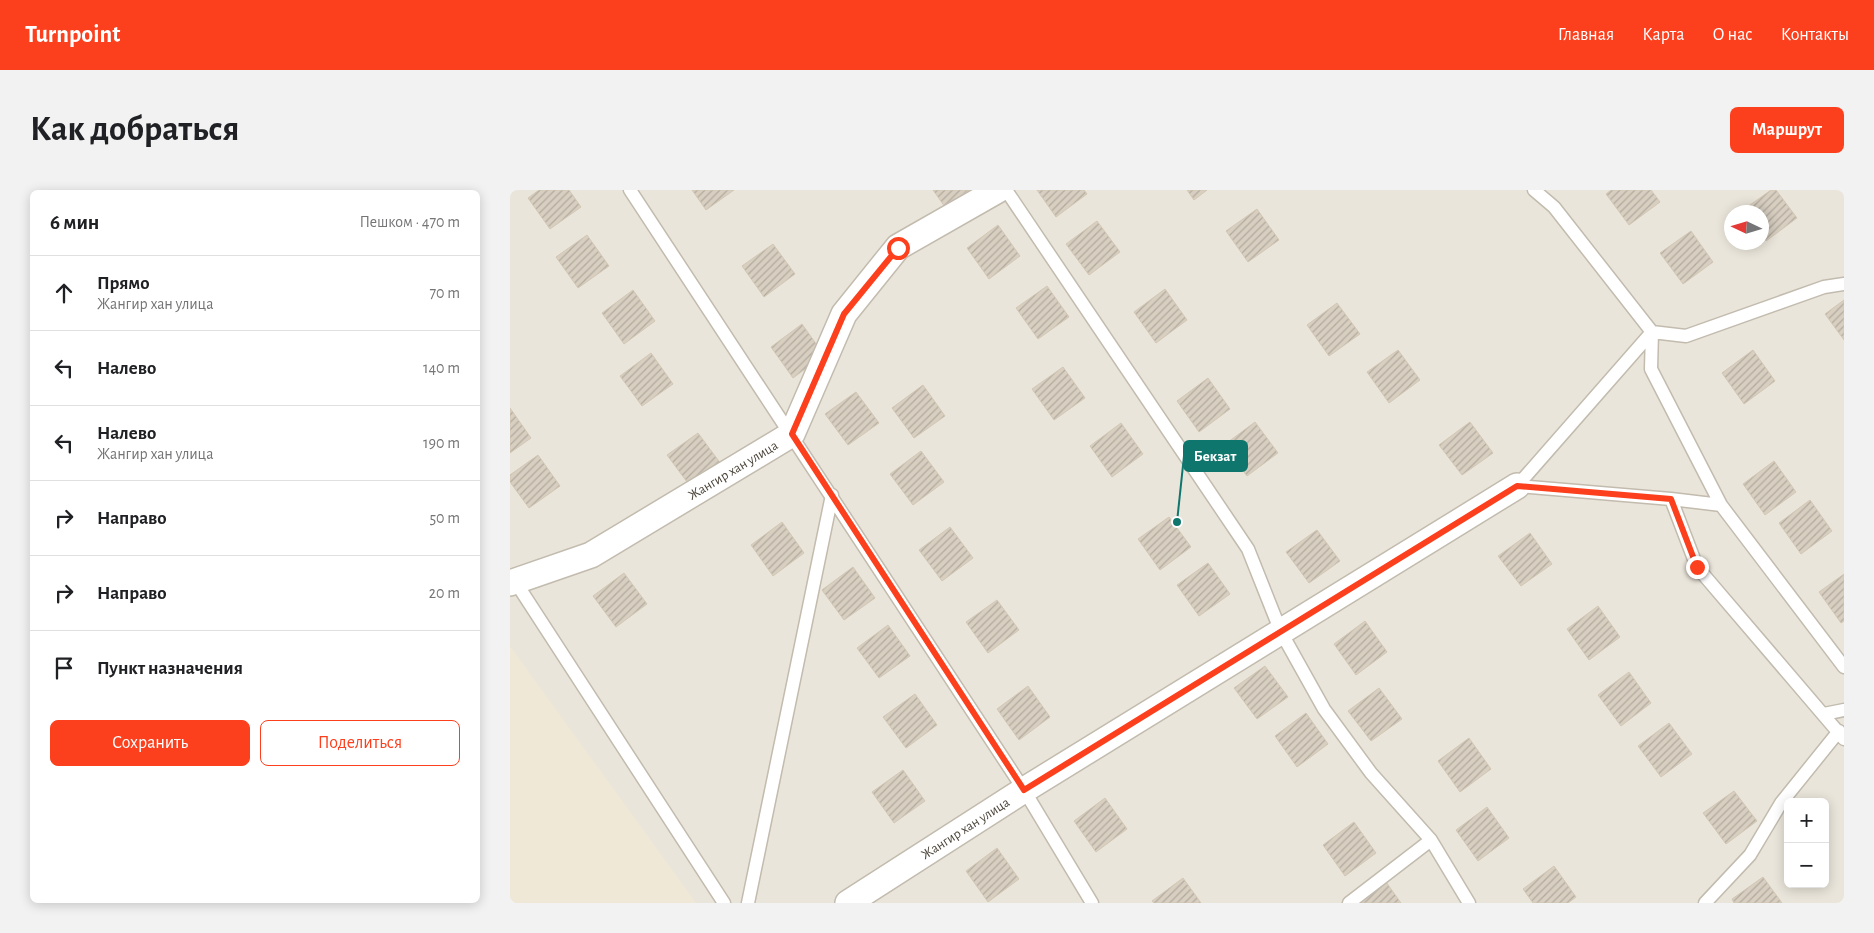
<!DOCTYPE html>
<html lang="ru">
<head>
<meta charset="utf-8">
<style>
  :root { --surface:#fff; --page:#f2f2f2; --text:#202124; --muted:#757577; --line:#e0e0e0; --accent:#fc3f1d }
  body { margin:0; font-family:"Alegreya Sans",sans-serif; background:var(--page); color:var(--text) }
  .controls { position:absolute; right:15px; bottom:15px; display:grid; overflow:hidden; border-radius:8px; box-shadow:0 2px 12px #0003 }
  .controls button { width:45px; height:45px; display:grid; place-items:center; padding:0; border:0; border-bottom:1px solid var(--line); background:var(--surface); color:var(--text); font:25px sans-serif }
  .compass { position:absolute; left:1214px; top:15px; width:45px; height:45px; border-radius:50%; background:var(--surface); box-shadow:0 2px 12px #0003; rotate:274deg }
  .stop { position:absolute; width:15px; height:15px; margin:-11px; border:4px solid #fc3f1d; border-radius:50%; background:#fff }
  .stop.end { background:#fc3f1d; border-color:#fff; box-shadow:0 1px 5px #0008 }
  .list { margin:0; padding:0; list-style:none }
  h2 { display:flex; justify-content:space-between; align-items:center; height:65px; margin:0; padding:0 20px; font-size:21px }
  h2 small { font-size:16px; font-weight:400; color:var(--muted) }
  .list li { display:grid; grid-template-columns:32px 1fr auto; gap:15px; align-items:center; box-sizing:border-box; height:75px; padding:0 20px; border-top:1px solid var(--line) }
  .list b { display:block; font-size:19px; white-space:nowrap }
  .list p { margin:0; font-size:16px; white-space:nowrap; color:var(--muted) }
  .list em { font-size:16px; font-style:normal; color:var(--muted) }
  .actions { display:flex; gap:10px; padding:15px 20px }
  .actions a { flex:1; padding:11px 0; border:1px solid var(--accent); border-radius:8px; text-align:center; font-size:18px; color:var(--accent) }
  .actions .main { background:var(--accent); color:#fff }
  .icon { flex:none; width:28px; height:28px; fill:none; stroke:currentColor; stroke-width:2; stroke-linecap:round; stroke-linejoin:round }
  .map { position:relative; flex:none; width:1334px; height:713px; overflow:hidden; border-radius:8px }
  header { display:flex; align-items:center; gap:30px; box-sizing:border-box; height:70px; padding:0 25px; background:var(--accent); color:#fff }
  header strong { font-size:24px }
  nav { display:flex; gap:28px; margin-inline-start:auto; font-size:18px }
  .intro { display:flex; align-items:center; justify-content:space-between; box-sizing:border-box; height:120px; padding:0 30px }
  h1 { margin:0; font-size:35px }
  .button { padding:12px 22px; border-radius:8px; background:var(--accent); color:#fff; font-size:18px; font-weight:700 }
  main { display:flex; gap:30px; padding:0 30px }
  aside { flex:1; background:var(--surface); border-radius:8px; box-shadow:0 2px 12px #0003 }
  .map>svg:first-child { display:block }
</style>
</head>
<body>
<header>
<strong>Turnpoint</strong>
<nav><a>Главная</a><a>Карта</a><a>О нас</a><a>Контакты</a></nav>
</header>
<div class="intro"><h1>Как добраться</h1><a class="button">Маршрут</a></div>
<main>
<aside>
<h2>6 мин<small>Пешком · 470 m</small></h2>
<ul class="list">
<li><svg class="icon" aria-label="ahead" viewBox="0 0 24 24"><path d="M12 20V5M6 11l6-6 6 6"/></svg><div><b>Прямо</b><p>Жангир хан улица</p></div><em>70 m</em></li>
<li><svg class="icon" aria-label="left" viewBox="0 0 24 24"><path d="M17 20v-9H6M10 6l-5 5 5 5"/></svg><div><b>Налево</b></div><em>140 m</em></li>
<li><svg class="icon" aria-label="left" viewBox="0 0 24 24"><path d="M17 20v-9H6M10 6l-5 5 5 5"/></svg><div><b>Налево</b><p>Жангир хан улица</p></div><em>190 m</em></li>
<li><svg class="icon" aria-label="right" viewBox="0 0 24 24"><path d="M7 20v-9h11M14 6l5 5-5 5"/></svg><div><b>Направо</b></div><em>50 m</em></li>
<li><svg class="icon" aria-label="right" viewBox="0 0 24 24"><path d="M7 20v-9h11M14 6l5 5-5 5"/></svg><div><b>Направо</b></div><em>20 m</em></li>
<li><svg class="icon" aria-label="arrive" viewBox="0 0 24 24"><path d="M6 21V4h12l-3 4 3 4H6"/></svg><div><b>Пункт назначения</b></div></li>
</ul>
<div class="actions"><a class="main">Сохранить</a><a>Поделиться</a></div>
</aside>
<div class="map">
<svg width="1334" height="713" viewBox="0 0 1334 713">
  <defs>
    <pattern id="building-hatch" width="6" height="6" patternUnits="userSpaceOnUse" patternTransform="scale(1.25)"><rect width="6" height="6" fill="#d8cfc1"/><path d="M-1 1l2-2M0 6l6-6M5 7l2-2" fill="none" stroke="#b1aa9e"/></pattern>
  </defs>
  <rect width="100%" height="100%" fill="#f6f3ec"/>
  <path fill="#eae5da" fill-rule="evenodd" d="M0,0h1334v713h-1334zM1222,22h30v30h-30zM1278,612h37v82h-37z"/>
  <path fill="#efe8d6" d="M0,456l186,257h-186z"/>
  <path fill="url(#building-hatch)" stroke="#d3c7b4" d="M29,0h30l12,17 -31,22 -22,-31z
    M182,0h42l-28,20z
    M423,0h36l-24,17z
    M527,0h47l3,4 -31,23z
    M677,0h20l-13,10z
    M1101,0h40l9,12 -31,23 -23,-31z
    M1261,0h5l21,28 -31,23 -4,-6v-23h-17l-2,-2z
    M747,19l22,31 -31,22 -22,-31z
    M587,31l23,31 -31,23 -23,-31z
    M488,35l22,31 -31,23 -22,-31z
    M1181,41l22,31 -30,22 -23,-31z
    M77,45l22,31 -31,22 -22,-31z
    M263,54l22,30 -31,23 -22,-31z
    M537,96l22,31 -31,22 -22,-31z
    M655,99l22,31 -31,23 -22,-31z
    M123,100l22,31 -31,23 -22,-31z
    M1334,110v40l-19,-26z
    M827,113l23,31 -31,22 -22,-31z
    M292,134l22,31 -31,23 -22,-31z
    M888,160l22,30 -31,23 -22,-31z
    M1243,160l22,31 -31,23 -22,-31z
    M141,163l22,31 -31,22 -22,-30z
    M553,177l22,31 -31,22 -22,-31z
    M698,188l22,31 -31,23 -22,-31z
    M413,195l22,31 -31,22 -22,-30z
    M346,202l23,31 -31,22 -23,-31z
    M0,218l21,30 -21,15z
    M745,232l23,31 -31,23 -23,-31z
    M960,232l23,31 -31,22 -23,-30z
    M611,233l22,31 -31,23 -22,-31z
    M188,243l23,31 -31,22 -23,-31z
    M411,261l23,31 -31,23 -23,-31z
    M28,265l22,31 -31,22 -19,-26v-7z
    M1264,271l22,31 -31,23 -22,-31z
    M1300,310l22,31 -31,23 -22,-31z
    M659,327l22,30 -31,23 -22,-31z
    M272,332l22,31 -31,23 -22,-31z
    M440,337l23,31 -31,23 -23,-31z
    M807,340l23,31 -31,22 -23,-31z
    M1020,343l22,31 -31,22 -23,-30z
    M698,373l22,31 -31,22 -22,-31z
    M343,377l22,31 -31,22 -22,-30z
    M114,383l23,31 -31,23 -23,-31z
    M1334,384v47l-3,2 -22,-31z
    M487,410l22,30 -31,23 -22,-31z
    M1088,416l22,31 -31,23 -22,-31z
    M855,431l22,31 -31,23 -22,-31z
    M378,435l22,31 -31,22 -22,-30z
    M755,476l23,31 -31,22 -23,-31z
    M1119,482l22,31 -30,23 -23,-31z
    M518,496l22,31 -31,23 -22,-31z
    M869,498l23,31 -31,22 -23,-30z
    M405,504l22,31 -31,23 -23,-31z
    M796,523l22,31 -31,23 -22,-31z
    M1159,533l23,31 -31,23 -23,-31z
    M959,548l22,31 -31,23 -22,-31z
    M393,580l22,31 -31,22 -22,-31z
    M1224,601l23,30 -31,23 -23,-31z
    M595,608l22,31 -31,23 -22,-31z
    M977,617l22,31 -31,23 -22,-31z
    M844,632l22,31 -31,23 -22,-31z
    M487,658l22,31 -31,23 -22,-31z
    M1044,676l22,31 -8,6h-35l-10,-14z
    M1253,687l19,26h-48l-2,-4z
    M673,688l18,25h-47l-2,-2z
    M876,692l15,21h-43z"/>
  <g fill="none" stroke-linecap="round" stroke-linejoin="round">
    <defs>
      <path id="service" d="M120,0l394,600 68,113
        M496,0l242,359 33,83 43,77 47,64 60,67 38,63
        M1024,0l20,17 98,125 -1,37 70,136 123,162
        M1007,296l154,13 26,68 147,172
        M1007,296l135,-154 34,4 138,-49 20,-3
        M1161,309l50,6
        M3,388l211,325
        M1314,524l20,-4
        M238,713l84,-408
        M839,713l82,-63
        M1195,713l45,-48 31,-52 58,-72"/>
      <g id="minor">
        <path id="s1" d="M0,393l81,-28 201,-121 52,-120 54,-67 100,-57"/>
        <path id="s2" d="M338,713l176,-113 493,-304"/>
      </g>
    </defs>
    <use href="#service" stroke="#c2bbae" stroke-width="15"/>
    <use href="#minor" stroke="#c2bbae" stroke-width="28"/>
    <use href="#service" stroke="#fff" stroke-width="12"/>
    <use href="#minor" stroke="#fff" stroke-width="25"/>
  </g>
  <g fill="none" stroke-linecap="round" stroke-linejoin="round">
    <path stroke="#fc3f1d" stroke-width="6" d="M388,58l-54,66 -52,120 232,356 493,-304 154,13 26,68"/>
  </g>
  <g text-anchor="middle" stroke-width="4.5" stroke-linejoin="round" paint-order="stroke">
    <g font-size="14" fill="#4b4439" stroke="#fff">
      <text dy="5" stroke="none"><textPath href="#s1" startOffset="251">Жангир хан улица</textPath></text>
      <text dy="5" stroke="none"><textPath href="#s2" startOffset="139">Жангир хан улица</textPath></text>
    </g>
  </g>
  <path fill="none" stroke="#0f766e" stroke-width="2" d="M667 332L674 266"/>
  <circle fill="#0f766e" stroke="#fff" stroke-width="2" cx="667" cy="332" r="5"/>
  <rect fill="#0f766e" stroke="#0f766e" stroke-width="2" x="674" y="251" width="63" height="30" rx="5"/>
  <g font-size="15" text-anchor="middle" font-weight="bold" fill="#fff">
    <text x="705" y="271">Бекзат</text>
  </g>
</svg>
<div class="controls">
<button>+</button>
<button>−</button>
</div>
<svg class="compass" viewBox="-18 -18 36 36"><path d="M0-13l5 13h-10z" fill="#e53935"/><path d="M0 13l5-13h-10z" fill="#757577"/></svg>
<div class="stop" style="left:388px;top:58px"></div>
<div class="stop end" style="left:1187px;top:377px"></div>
</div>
</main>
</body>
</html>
